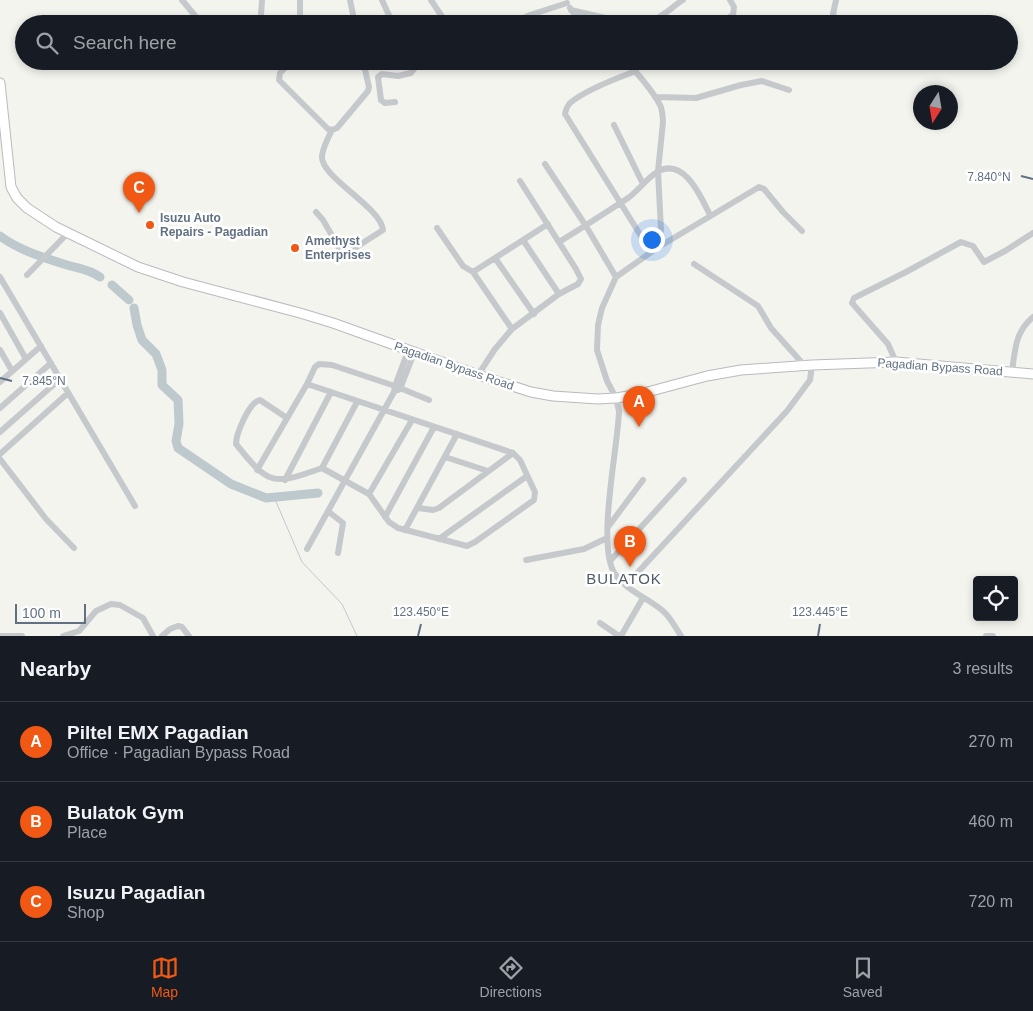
<!DOCTYPE html>
<html lang="en">
<head>
<meta charset="utf-8">
<style>
  :root { --surface:#171b24; --page:#242831; --text:#f1f3f6; --muted:#9ea1a6; --line:#363941; --accent:#f05814 }
  body { margin:0; font-family:Arial,sans-serif; background:var(--page); color:var(--text) }
  .controls { position:absolute; right:15px; bottom:15px; display:grid; overflow:hidden; border-radius:5px; box-shadow:0 2px 8px #0003 }
  .controls button { width:45px; height:45px; display:grid; place-items:center; padding:0; border:0; border-bottom:1px solid var(--line); background:var(--surface); color:var(--text); font:25px sans-serif }
  .compass { position:absolute; left:913px; top:85px; width:45px; height:45px; border-radius:50%; background:var(--surface); box-shadow:0 2px 8px #0003; rotate:191deg }
  .scale { position:absolute; left:15px; bottom:12px; width:71px; box-sizing:border-box; padding-left:5px; border:2px solid #617183; border-top:0; font-size:14px; line-height:18px; white-space:nowrap; color:#617183; -webkit-text-stroke:4px #fff; paint-order:stroke }
  .you { position:absolute; left:651px; top:239px; width:18px; height:18px; margin:-12px; border:4px solid #fff; border-radius:50%; background:#1a73e8; box-shadow:0 0 0 8px #1a73e833 }
  .badge { display:grid; place-items:center; width:32px; height:32px; border-radius:50%; background:var(--accent); color:#fff; font-size:16px; font-weight:700 }
  .pin { position:absolute; translate:-50% -41px; filter:drop-shadow(0 1px 2px #0008) }
  .pin::after { content:''; position:absolute; top:26px; width:18px; height:15px; background:inherit; clip-path:polygon(0 0,100% 0,50% 100%) }
  .list { margin:0; padding:0; list-style:none }
  h2 { display:flex; justify-content:space-between; align-items:center; height:65px; margin:0; padding:0 20px; font-size:21px }
  h2 small { font-size:16px; font-weight:400; color:var(--muted) }
  .list li { display:grid; grid-template-columns:32px 1fr auto; gap:15px; align-items:center; box-sizing:border-box; height:80px; padding:0 20px; border-top:1px solid var(--line) }
  .list b { display:block; font-size:19px; white-space:nowrap }
  .list p { margin:0; font-size:16px; white-space:nowrap; color:var(--muted) }
  .list em { font-size:16px; font-style:normal; color:var(--muted) }
  .icon { flex:none; width:28px; height:28px; fill:none; stroke:currentColor; stroke-width:2; stroke-linecap:round; stroke-linejoin:round }
  .map { position:relative; flex:none; width:1033px; height:636px; overflow:hidden }
  .search { position:absolute; background:var(--surface); box-shadow:0 2px 8px #0003; left:15px; right:15px; top:15px; height:55px; display:flex; align-items:center; gap:12px; box-sizing:border-box; padding:0 18px; border-radius:28px; color:var(--muted); font-size:19px }
  .sheet { height:305px; background:var(--surface) }
  nav { display:flex; justify-content:space-around; align-items:center; box-sizing:border-box; height:70px; border-top:1px solid var(--line); background:var(--surface); font-size:14px; color:var(--muted) }
  nav a { display:grid; justify-items:center; gap:2px }
  nav .on { color:var(--accent) }
  .map>svg:first-child { display:block }
</style>
</head>
<body>
<div class="map">
<svg width="1033" height="636" viewBox="0 0 1033 636">
  <rect width="100%" height="100%" fill="#f4f4ef"/>
  <g fill="none" stroke-linecap="round" stroke-linejoin="round">
    <path stroke="#bec9ce" stroke-width="1" d="M274,497l28,65 40,42 15,32"/>
    <path stroke="#bec9ce" stroke-width="9" d="M0,236c19,14 44,22 67,29 13,4 21,4 33,12
      M112,285l17,15
      M134,308l3,17 5,15 14,14 6,16v15l16,15 1,24 -3,17 2,7 53,36 35,14 52,-5"/>
    <defs>
      <path id="highway" d="M0,83l11,104 6,11 10,10 29,19 82,40 45,15 117,31 33,10 145,52 53,17 22,4 45,3 18,-1 24,-4 67,-18 34,-6 71,-5 84,-3 137,12"/>
    </defs>
    <use href="#highway" stroke="#b8babd" stroke-width="11"/>
    <path stroke="#c6c9cc" stroke-width="6" d="M182,0l20,24
      M300,0v24
      M350,0l5,24
      M382,0l11,24
      M431,0l16,24
      M836,0l-3,14 5,10
      M570,8l11,16
      M571,10c20,4 61,17 80,11 12,-4 22,-15 32,-21
      M258,24l3,-9 1,-15
      M512,24l18,-9 37,-12
      M717,24l16,-9 1,-8 -4,-7
      M292,61l-12,12 -1,7 49,49 4,1
      M624,61c11,8 31,33 37,46 1,4 2,10 2,15l-5,49 3,59 -4,18 -41,29 -14,31 -4,17 -1,25 10,31 9,17 3,13c-1,37 -23,135 -4,163 12,17 33,24 48,37 8,7 12,16 18,25
      M636,71c-19,7 -51,19 -66,32 -3,3 -4,6 -5,11l86,138
      M655,97l41,1 45,-13 21,-4 27,9
      M395,102l-10,1 -4,-3 -3,-23 4,-3 16,2 13,-3 4,-5 -2,-7
      M614,125l29,59
      M545,164l41,62 30,51
      M316,212l7,8 19,33h5l36,-23c-2,-23 -63,-53 -61,-74 1,-9 6,-18 10,-26l5,-2 31,-37 1,-4 -6,-26
      M437,228l26,38 10,6
      M523,240l36,54
      M559,242c23,-14 46,-29 69,-44 10,-7 18,-19 29,-26 27,-16 44,25 53,43
      M657,248l102,-61 5,2 19,23 19,19
      M495,258l39,56
      M694,264l64,42 13,22 33,37
      M27,275l41,-42
      M0,277l135,229
      M0,313l26,46
      M512,329l-39,-57 75,-48
      M0,350l12,21
      M896,362l-8,-18 -36,-41 2,-5 52,-26 55,-30 12,4 11,16 21,-11 28,-18
      M1012,372c3,-22 3,-40 21,-55
      M478,375l17,-26 17,-20 47,-35 19,-10 3,-5 -5,-10 -56,-88
      M0,382l41,-36
      M398,390l2,-1 14,-36
      M0,408l51,-45
      M287,418l-27,-18c-11,2 -24,34 -24,44 33,41 36,42 86,24l47,26 20,28 9,6 69,18 8,-4 59,-42 1,-8 -15,-32 -7,-7 -206,-69
      M0,432l60,-53
      M0,454l68,-61
      M445,457l43,14
      M0,459l46,60 28,29
      M322,468l35,-66
      M257,470l50,-86 8,-17 4,-3 13,1 63,21 34,14
      M285,480l46,-88
      M369,494l43,-74
      M418,508l15,2 6,-2 74,-55
      M329,512l14,11 -5,30
      M385,517l49,-90
      M608,527l35,-47
      M405,530l52,-96
      M439,539l88,-63
      M307,549l87,-157 1,-6 13,-35
      M526,560l58,-11 23,-11
      M610,561l74,-81
      M626,585l161,-174 23,-31 2,-15
      M600,623l19,13
      M0,636h22
      M63,636l16,-5 17,-20 15,-7 9,1 23,13 10,18
      M162,636l8,-7 8,-3 4,1 7,9
      M621,636l22,-38
      M986,636h7"/>
    <use href="#highway" stroke="#fff" stroke-width="9"/>
  </g>
  <path fill="none" stroke="#617183" stroke-width="2" d="M1021,176l12,3M0,378l12,3M418,636l3,-12M818,636l2,-12"/>
  <g fill="#f05814" stroke="#fff" stroke-width="2">
    <circle cx="150" cy="225" r="5"/>
    <circle cx="295" cy="248" r="5"/>
  </g>
  <g text-anchor="middle" stroke-width="5" stroke-linejoin="round" paint-order="stroke">
    <g font-size="12" font-weight="bold" fill="#617183" stroke="#fff" text-anchor="start">
      <text x="160" y="222">Isuzu Auto<tspan x="160" dy="14">Repairs - Pagadian</tspan></text>
      <text x="305" y="245">Amethyst<tspan x="305" dy="14">Enterprises</tspan></text>
    </g>
    <g font-size="12" fill="#617183" stroke="#fff">
      <text transform="translate(454 366) rotate(19)" y="4">Pagadian Bypass Road</text>
      <text transform="translate(940 367) rotate(4)" y="4">Pagadian Bypass Road</text>
    </g>
    <g font-size="15" letter-spacing="1" fill="#4f5b67" stroke="#fff">
      <text x="624" y="584">BULATOK</text>
    </g>
  </g>
  <g font-size="12" text-anchor="middle" fill="#617183" stroke="#fff" stroke-width="5" stroke-linejoin="round" paint-order="stroke">
    <text x="989" y="181">7.840°N</text>
    <text x="44" y="385">7.845°N</text>
    <text x="421" y="616">123.450°E</text>
    <text x="820" y="616">123.445°E</text>
  </g>
</svg>
<div class="controls">
<button><svg class="icon" aria-label="locate" viewBox="0 0 24 24"><circle cx="12" cy="12" r="6"/><path d="M12 2v4M12 18v4M2 12h4M18 12h4"/></svg></button>
</div>
<svg class="compass" viewBox="-18 -18 36 36"><path d="M0-13l5 13h-10z" fill="#e53935"/><path d="M0 13l5-13h-10z" fill="#9ea1a6"/></svg>
<div class="scale">100 m</div>
<div class="you"></div>
<div class="pin badge" style="left:639px;top:427px">A</div>
<div class="pin badge" style="left:630px;top:567px">B</div>
<div class="pin badge" style="left:139px;top:213px">C</div>
<div class="search"><svg class="icon" aria-label="search" viewBox="0 0 24 24"><circle cx="10" cy="10" r="6"/><path d="M15 15l6 6"/></svg>Search here</div>
</div>
<section class="sheet">
<h2>Nearby<small>3 results</small></h2>
<ul class="list">
<li><span class="badge">A</span><div><b>Piltel EMX Pagadian</b><p>Office · Pagadian Bypass Road</p></div><em>270 m</em></li>
<li><span class="badge">B</span><div><b>Bulatok Gym</b><p>Place</p></div><em>460 m</em></li>
<li><span class="badge">C</span><div><b>Isuzu Pagadian</b><p>Shop</p></div><em>720 m</em></li>
</ul>
</section>
<nav>
<a class="on"><svg class="icon" aria-label="map" viewBox="0 0 24 24"><path d="M3 6l6-2 6 2 6-2v14l-6 2-6-2-6 2zM9 4v14M15 6v14"/></svg>Map</a>
<a><svg class="icon" aria-label="directions" viewBox="0 0 24 24"><path d="M12 3l9 9-9 9-9-9zM9 14v-3h6M13 9l2 2-2 2"/></svg>Directions</a>
<a><svg class="icon" aria-label="saved" viewBox="0 0 24 24"><path d="M7 4h10v16l-5-4-5 4z"/></svg>Saved</a>
</nav>
</body>
</html>
